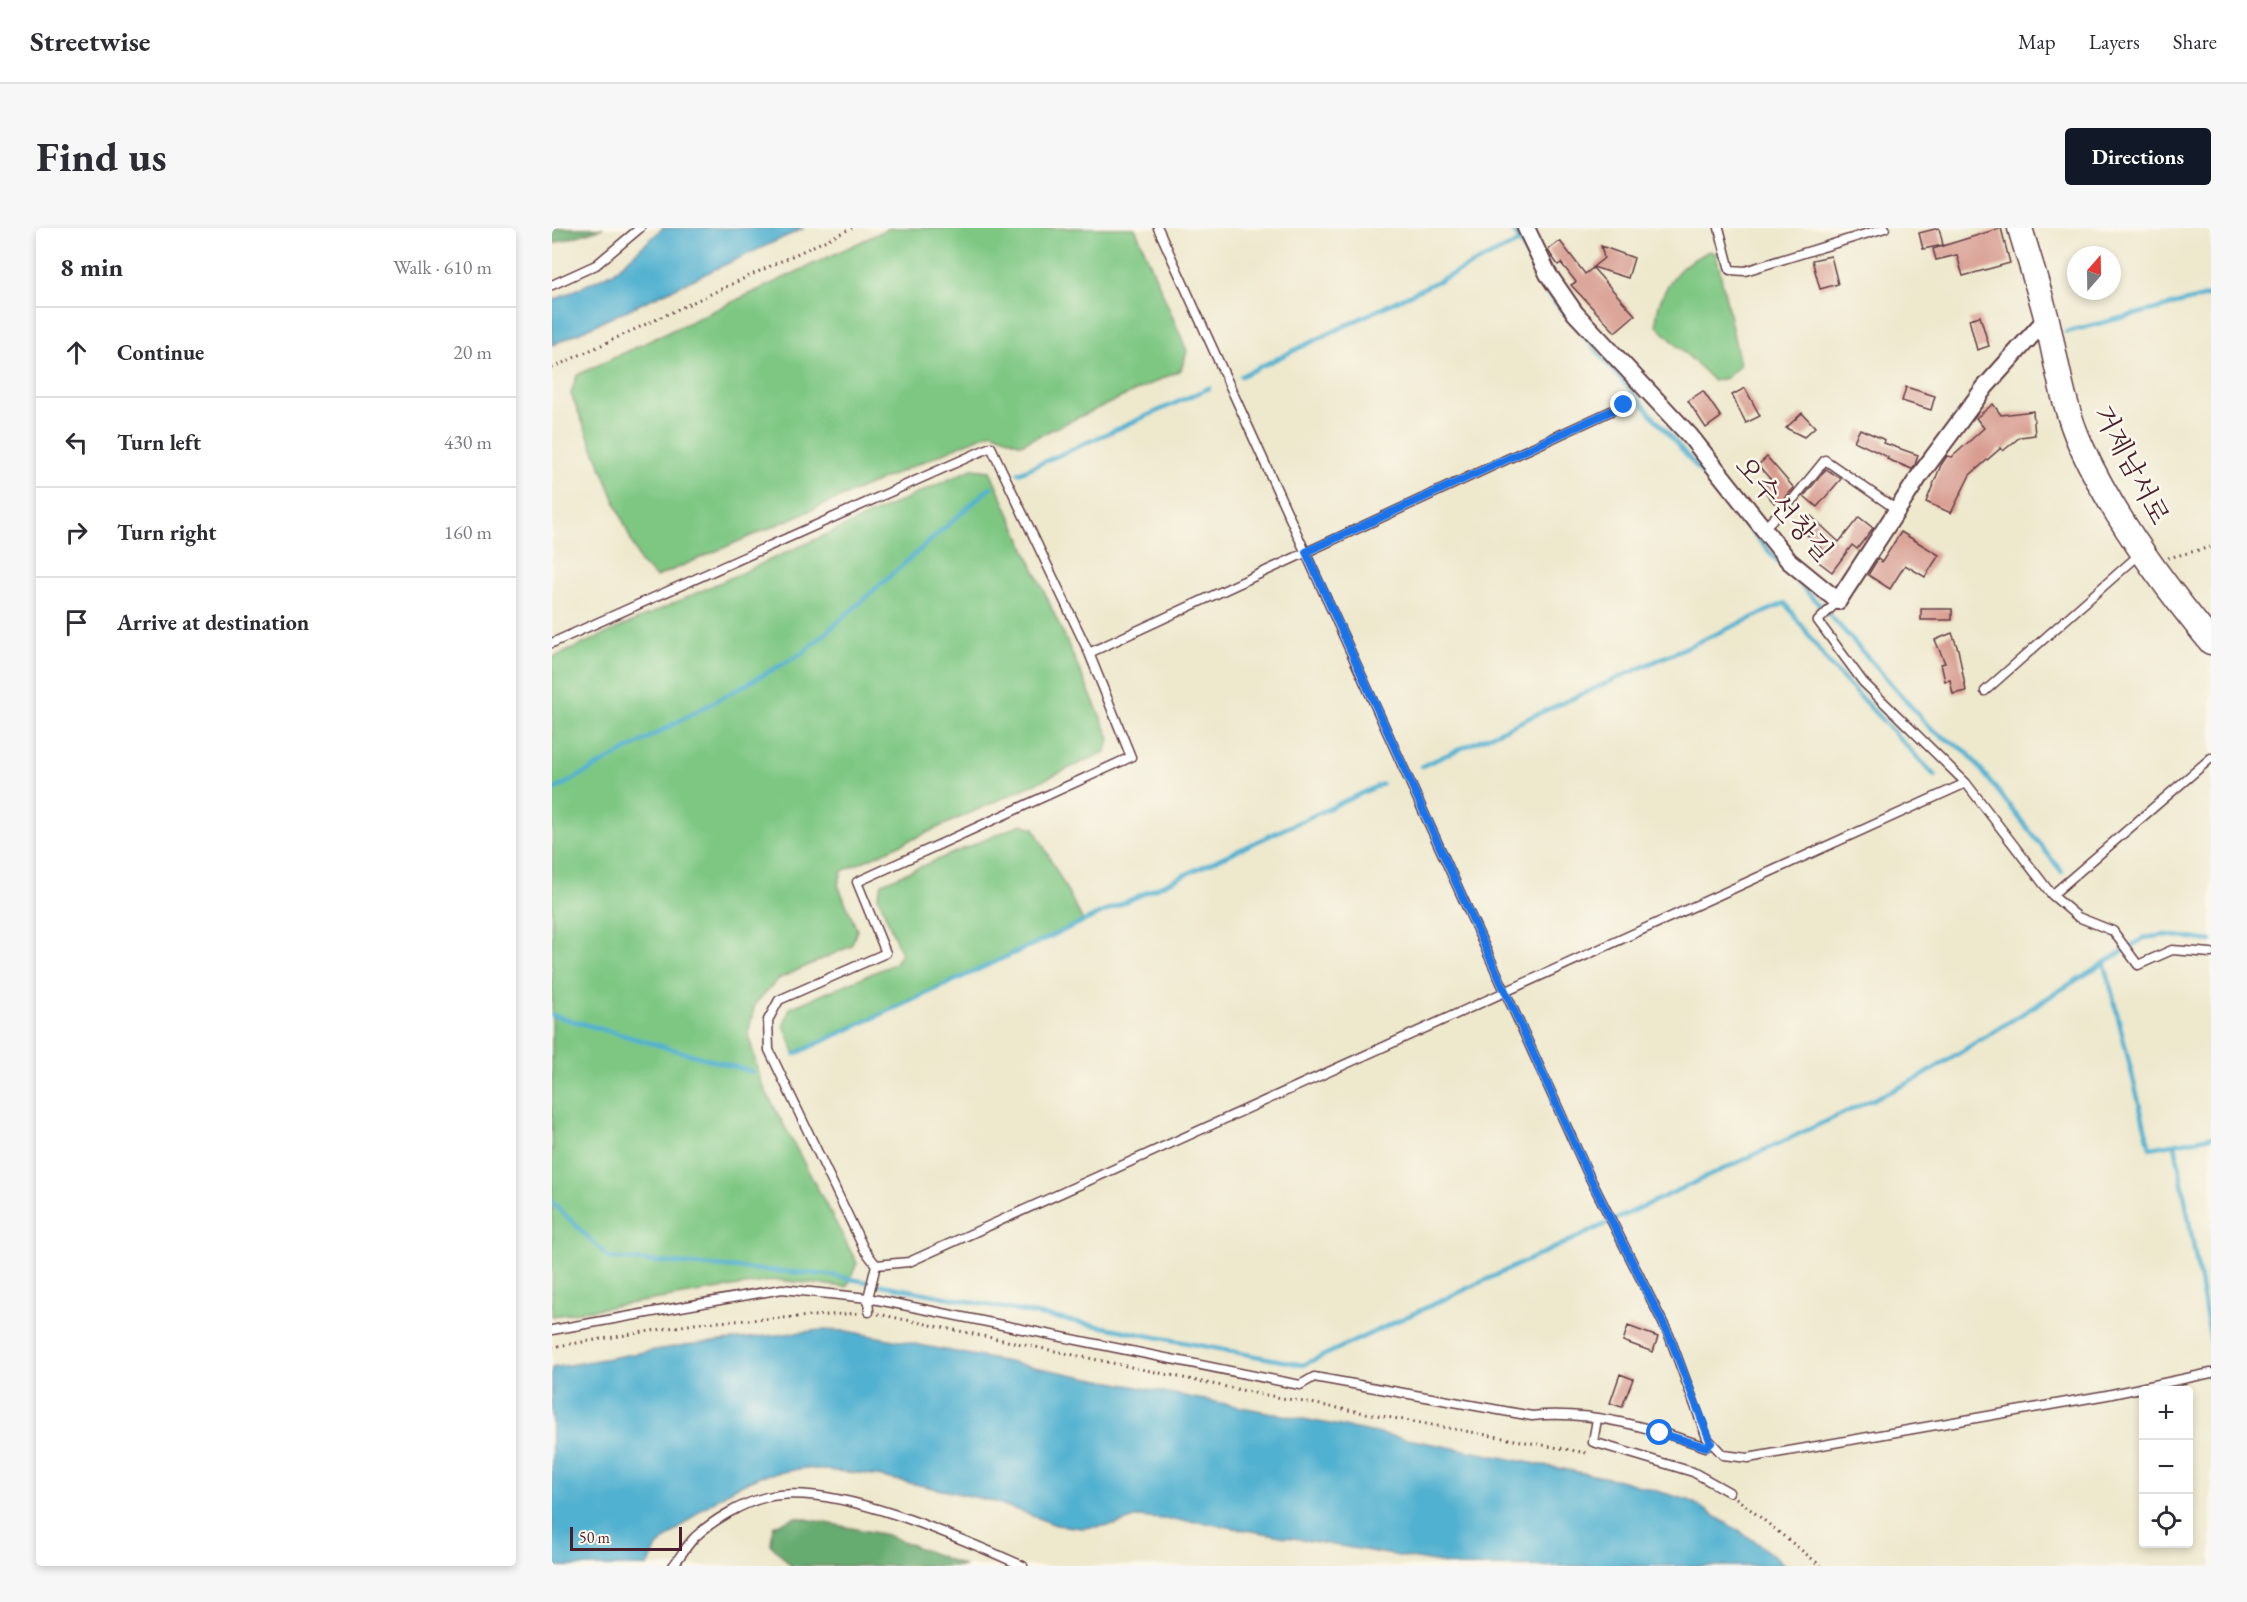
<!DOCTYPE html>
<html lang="en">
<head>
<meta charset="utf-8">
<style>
  :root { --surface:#fff; --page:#f7f7f7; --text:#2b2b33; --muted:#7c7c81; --line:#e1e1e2; --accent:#111827 }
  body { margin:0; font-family:"EB Garamond","Noto Serif KR",serif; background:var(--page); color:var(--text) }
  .controls { position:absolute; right:18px; bottom:18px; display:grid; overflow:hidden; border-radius:6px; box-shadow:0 3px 9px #0003 }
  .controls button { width:54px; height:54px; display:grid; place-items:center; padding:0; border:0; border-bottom:2px solid var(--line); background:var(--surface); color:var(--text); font:30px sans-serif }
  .compass { position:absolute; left:1515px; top:18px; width:54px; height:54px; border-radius:50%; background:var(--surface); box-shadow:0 3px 9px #0003; rotate:20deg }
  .scale { position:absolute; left:18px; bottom:15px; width:112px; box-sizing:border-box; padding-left:6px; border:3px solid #4a1f2b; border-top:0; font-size:16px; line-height:21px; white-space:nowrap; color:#4a1f2b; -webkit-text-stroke:4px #fbf7ec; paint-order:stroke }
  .stop { position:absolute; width:18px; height:18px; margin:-14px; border:4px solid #1a73e8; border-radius:50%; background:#fff }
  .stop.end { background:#1a73e8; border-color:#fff; box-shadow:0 2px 6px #0008 }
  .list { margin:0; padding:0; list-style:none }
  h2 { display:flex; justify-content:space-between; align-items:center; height:78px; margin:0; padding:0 24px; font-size:26px }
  h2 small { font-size:20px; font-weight:400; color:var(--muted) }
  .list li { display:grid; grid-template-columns:39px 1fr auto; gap:18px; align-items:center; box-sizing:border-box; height:90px; padding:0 24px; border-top:2px solid var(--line) }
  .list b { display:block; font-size:22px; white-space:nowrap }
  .list em { font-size:20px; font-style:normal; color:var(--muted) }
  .icon { flex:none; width:33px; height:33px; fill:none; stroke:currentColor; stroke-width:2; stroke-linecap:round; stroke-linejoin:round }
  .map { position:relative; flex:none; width:1659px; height:1338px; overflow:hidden; border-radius:6px }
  header { display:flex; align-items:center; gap:36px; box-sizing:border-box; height:84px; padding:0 30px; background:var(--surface); border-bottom:2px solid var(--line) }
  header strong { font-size:28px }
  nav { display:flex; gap:33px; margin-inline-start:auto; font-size:21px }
  .intro { display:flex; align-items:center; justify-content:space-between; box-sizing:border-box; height:144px; padding:0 36px }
  h1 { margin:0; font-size:42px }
  .button { padding:15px 27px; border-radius:6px; background:var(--accent); color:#fff; font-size:21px; font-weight:700 }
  main { display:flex; gap:36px; padding:0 36px }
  aside { flex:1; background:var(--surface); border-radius:6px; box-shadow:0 3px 9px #0003 }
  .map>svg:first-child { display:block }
</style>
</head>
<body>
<header>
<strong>Streetwise</strong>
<nav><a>Map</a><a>Layers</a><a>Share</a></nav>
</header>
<div class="intro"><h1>Find us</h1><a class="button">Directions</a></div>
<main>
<aside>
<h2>8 min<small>Walk · 610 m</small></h2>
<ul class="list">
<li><svg class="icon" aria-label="ahead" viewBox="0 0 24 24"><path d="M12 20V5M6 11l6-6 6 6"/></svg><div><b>Continue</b></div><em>20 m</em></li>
<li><svg class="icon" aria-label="left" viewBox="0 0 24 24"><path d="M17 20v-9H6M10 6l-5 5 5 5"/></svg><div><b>Turn left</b></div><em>430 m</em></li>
<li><svg class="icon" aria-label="right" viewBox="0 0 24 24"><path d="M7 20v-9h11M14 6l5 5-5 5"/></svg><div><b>Turn right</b></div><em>160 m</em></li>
<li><svg class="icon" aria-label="arrive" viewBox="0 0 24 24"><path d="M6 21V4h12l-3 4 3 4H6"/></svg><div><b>Arrive at destination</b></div></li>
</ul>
</aside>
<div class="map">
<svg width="1659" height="1338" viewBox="0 0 1659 1338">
  <rect width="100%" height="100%" fill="#fbf7ec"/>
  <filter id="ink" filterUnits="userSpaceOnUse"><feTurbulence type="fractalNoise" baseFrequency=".0167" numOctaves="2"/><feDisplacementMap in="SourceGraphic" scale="12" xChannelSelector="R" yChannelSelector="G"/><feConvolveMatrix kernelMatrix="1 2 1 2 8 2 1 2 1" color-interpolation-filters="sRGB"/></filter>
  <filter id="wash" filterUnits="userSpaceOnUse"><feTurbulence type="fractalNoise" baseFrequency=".008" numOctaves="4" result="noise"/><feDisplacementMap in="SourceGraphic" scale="24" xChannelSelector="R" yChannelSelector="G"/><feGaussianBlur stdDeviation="1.35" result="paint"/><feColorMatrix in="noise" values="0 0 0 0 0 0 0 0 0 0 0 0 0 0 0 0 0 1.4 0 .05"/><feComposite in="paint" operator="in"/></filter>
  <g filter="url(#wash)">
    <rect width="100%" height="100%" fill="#eee8cd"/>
    <path fill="#7ec783" stroke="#647357" stroke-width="1.5" d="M338,0h245l52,123 -6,19 -160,74 -29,-12 -336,145 -16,-15 -69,-168 6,-19z
      M1157,23l7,2 24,112 -14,13 -12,3 -57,-55c-3,-20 12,-47 27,-60 7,-6 17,-10 25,-15z
      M420,241l18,2 120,267 -5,14 -263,119 -4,14 19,45 -6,16 -73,33 -23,25 -7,30 13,48 96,181 -10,24 -71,-7 -224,36v-658z
      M470,596l12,4 49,93 -288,133 -11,-29 6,-17 104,-44 7,-10 -23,-58 4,-13z"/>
    <path fill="#66ac71" stroke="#58664e" stroke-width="1.5" d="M0,0h51l-51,16z
      M244,1289l91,18 77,31h-173l-20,-21 2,-19z"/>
    <path fill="#51b1d0" stroke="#4e687e" stroke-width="1.5" d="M111,0h141l-252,117v-44l62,-29z
      M269,1102l26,1 772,149 72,21 67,42 27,23h-327l-259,-44 -61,-5 -24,8 -32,3 -26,-3 -63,-24 -125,-27 -63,-6 -45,8 -26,12 -32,21 -45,38 -9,19h-96v-198l133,-23z"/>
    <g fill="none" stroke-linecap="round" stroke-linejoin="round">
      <path stroke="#51b1d0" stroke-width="4.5" d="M960,0l38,68 229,267 60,62 92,104 36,23 95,120
        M1514,104l145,-37
        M689,148l278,-134
        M467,245l190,-85
        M870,538l363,-163 45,62 105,111
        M0,563l251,-138 188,-166
        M1553,736l45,184 61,-11
        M0,787l201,57
        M243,826l587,-270
        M1623,916l36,197
        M0,974l57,56 221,17 473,90 616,-287 225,-140 22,-3 45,6"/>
    </g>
    <g id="blocks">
      <path fill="#d89c91" d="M1387,0l4,17 -20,4 -4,-16z
        M1449,0l9,35 -47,13 -6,-21 -21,5 -3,-11z
        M1008,13l25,33 8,-6 42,47 -20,17 -44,-47 5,-3 -15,-19 -3,2 -7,-10 -3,-5z
        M1049,18l33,12 -6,20 -35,-11 11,-9z
        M1279,28l7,28 -18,5 -8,-29z
        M1428,88l9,30 -12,4 -8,-31z
        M1354,159l29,9 -4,14 -29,-9z
        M1193,160l15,28 -14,7 -14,-28z
        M1151,163l18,26 -15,11 -18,-27z
        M1441,176l8,11 32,-4 2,24 -15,2 -17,14 -2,-3 -31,27 -19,38 -25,-11 15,-37 6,-9 5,1 32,-29 -8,-10z
        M1250,185l13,14 -11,10 -18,-9z
        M1308,201l25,11 -1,3 34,12 -3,10 -3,4 -25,-10 1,-2 -34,-16z
        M1215,229l27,31 -13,14 -7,1 -12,-15 9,-8 -13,-15z
        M1274,241l15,10 -24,28 -13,-11z
        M1259,288l28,26 20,-25 14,11 -16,21 -5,-4 -20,27 -16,-12 8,-9 -24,-23z
        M1349,304l38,23 -14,22 -20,-12 -15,24 -22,-14 10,-16 4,3z
        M1369,381h31v11h-31z
        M1400,405l6,16 8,42 -13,3 -3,-14 -5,1 -4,-17 4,-1 -10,-23z
        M1076,1098l30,11 -5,15 -30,-11z
        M1068,1146l13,5 -11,28 -12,-4z"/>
    </g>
  </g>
  <g filter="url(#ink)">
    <use href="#blocks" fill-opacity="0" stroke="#633d43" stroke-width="1.5"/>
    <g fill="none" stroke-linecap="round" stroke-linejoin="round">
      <defs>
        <path id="lane" d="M606,0l431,948 80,159 38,103 16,17 25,3 359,-63 104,-22
          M1167,0l11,42 15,1 140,-43
          M0,57l44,-20 44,-37
          M1211,301l31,-31 31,-38 72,50
          M1286,373l-20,20 45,61 103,101 86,112 26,22 35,14 25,34 34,-15 39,3
          M0,415l439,-196 98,206 42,104 -274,125 29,71 -107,47 -11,20 1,30 95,199 12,16 33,-3 1057,-479
          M537,425l535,-248
          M1433,463l156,-138
          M1500,667l159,-137
          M317,1084l-1,-14 8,-33
          M0,1102l230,-41 86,9 432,87 14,-8 218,39c58,-6 120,12 174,31l5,-4
          M1045,1191l-4,23 100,30 36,20
          M121,1338c7,-9 14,-21 22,-29 18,-17 47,-34 72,-40 67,-16 193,41 256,69"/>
        <path id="street" d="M974,0l22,46 27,39 115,123 99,125 49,40 82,-126 65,-88 61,-68"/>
        <path id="secondary" d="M1468,0c9,31 19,61 27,92 10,44 16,87 35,128 32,70 80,135 129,194"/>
      </defs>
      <use href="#lane" stroke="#633d43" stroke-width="11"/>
      <use href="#street" stroke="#633d43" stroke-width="20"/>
      <use href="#secondary" stroke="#633d43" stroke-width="27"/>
      <path stroke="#633d43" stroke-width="3" stroke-dasharray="1.5 4.5" stroke-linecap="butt" d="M0,140l300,-140
        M1616,330l43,-11
        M326,1086l382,80 327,59
        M0,1119l148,-24 160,-10
        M1184,1270l85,68"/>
      <use href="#lane" stroke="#fff" stroke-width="8"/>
      <use href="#street" stroke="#fff" stroke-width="16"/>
      <use href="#secondary" stroke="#fff" stroke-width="24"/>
    </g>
  </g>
  <g fill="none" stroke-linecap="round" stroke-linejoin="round" filter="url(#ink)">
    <path stroke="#1a73e8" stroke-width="8" d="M1072,177l-318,147 283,624 80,159 42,108 -5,4 -46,-14"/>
  </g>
  <g text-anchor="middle" stroke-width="5" stroke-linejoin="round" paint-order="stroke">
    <g font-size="27" fill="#4a1f2b" stroke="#fbf7ec">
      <text transform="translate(1579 237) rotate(62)" y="9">거제남서로</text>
      <text transform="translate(1232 281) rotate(48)" y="9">오수선창길</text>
    </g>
  </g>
</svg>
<div class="controls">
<button>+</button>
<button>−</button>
<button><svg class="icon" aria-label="locate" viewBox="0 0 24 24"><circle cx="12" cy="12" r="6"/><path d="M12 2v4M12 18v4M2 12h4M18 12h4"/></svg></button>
</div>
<svg class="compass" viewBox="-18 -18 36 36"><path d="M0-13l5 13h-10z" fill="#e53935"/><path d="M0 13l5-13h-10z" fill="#7c7c81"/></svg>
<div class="scale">50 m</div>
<div class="stop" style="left:1108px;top:1205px"></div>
<div class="stop end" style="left:1072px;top:177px"></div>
</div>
</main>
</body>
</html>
